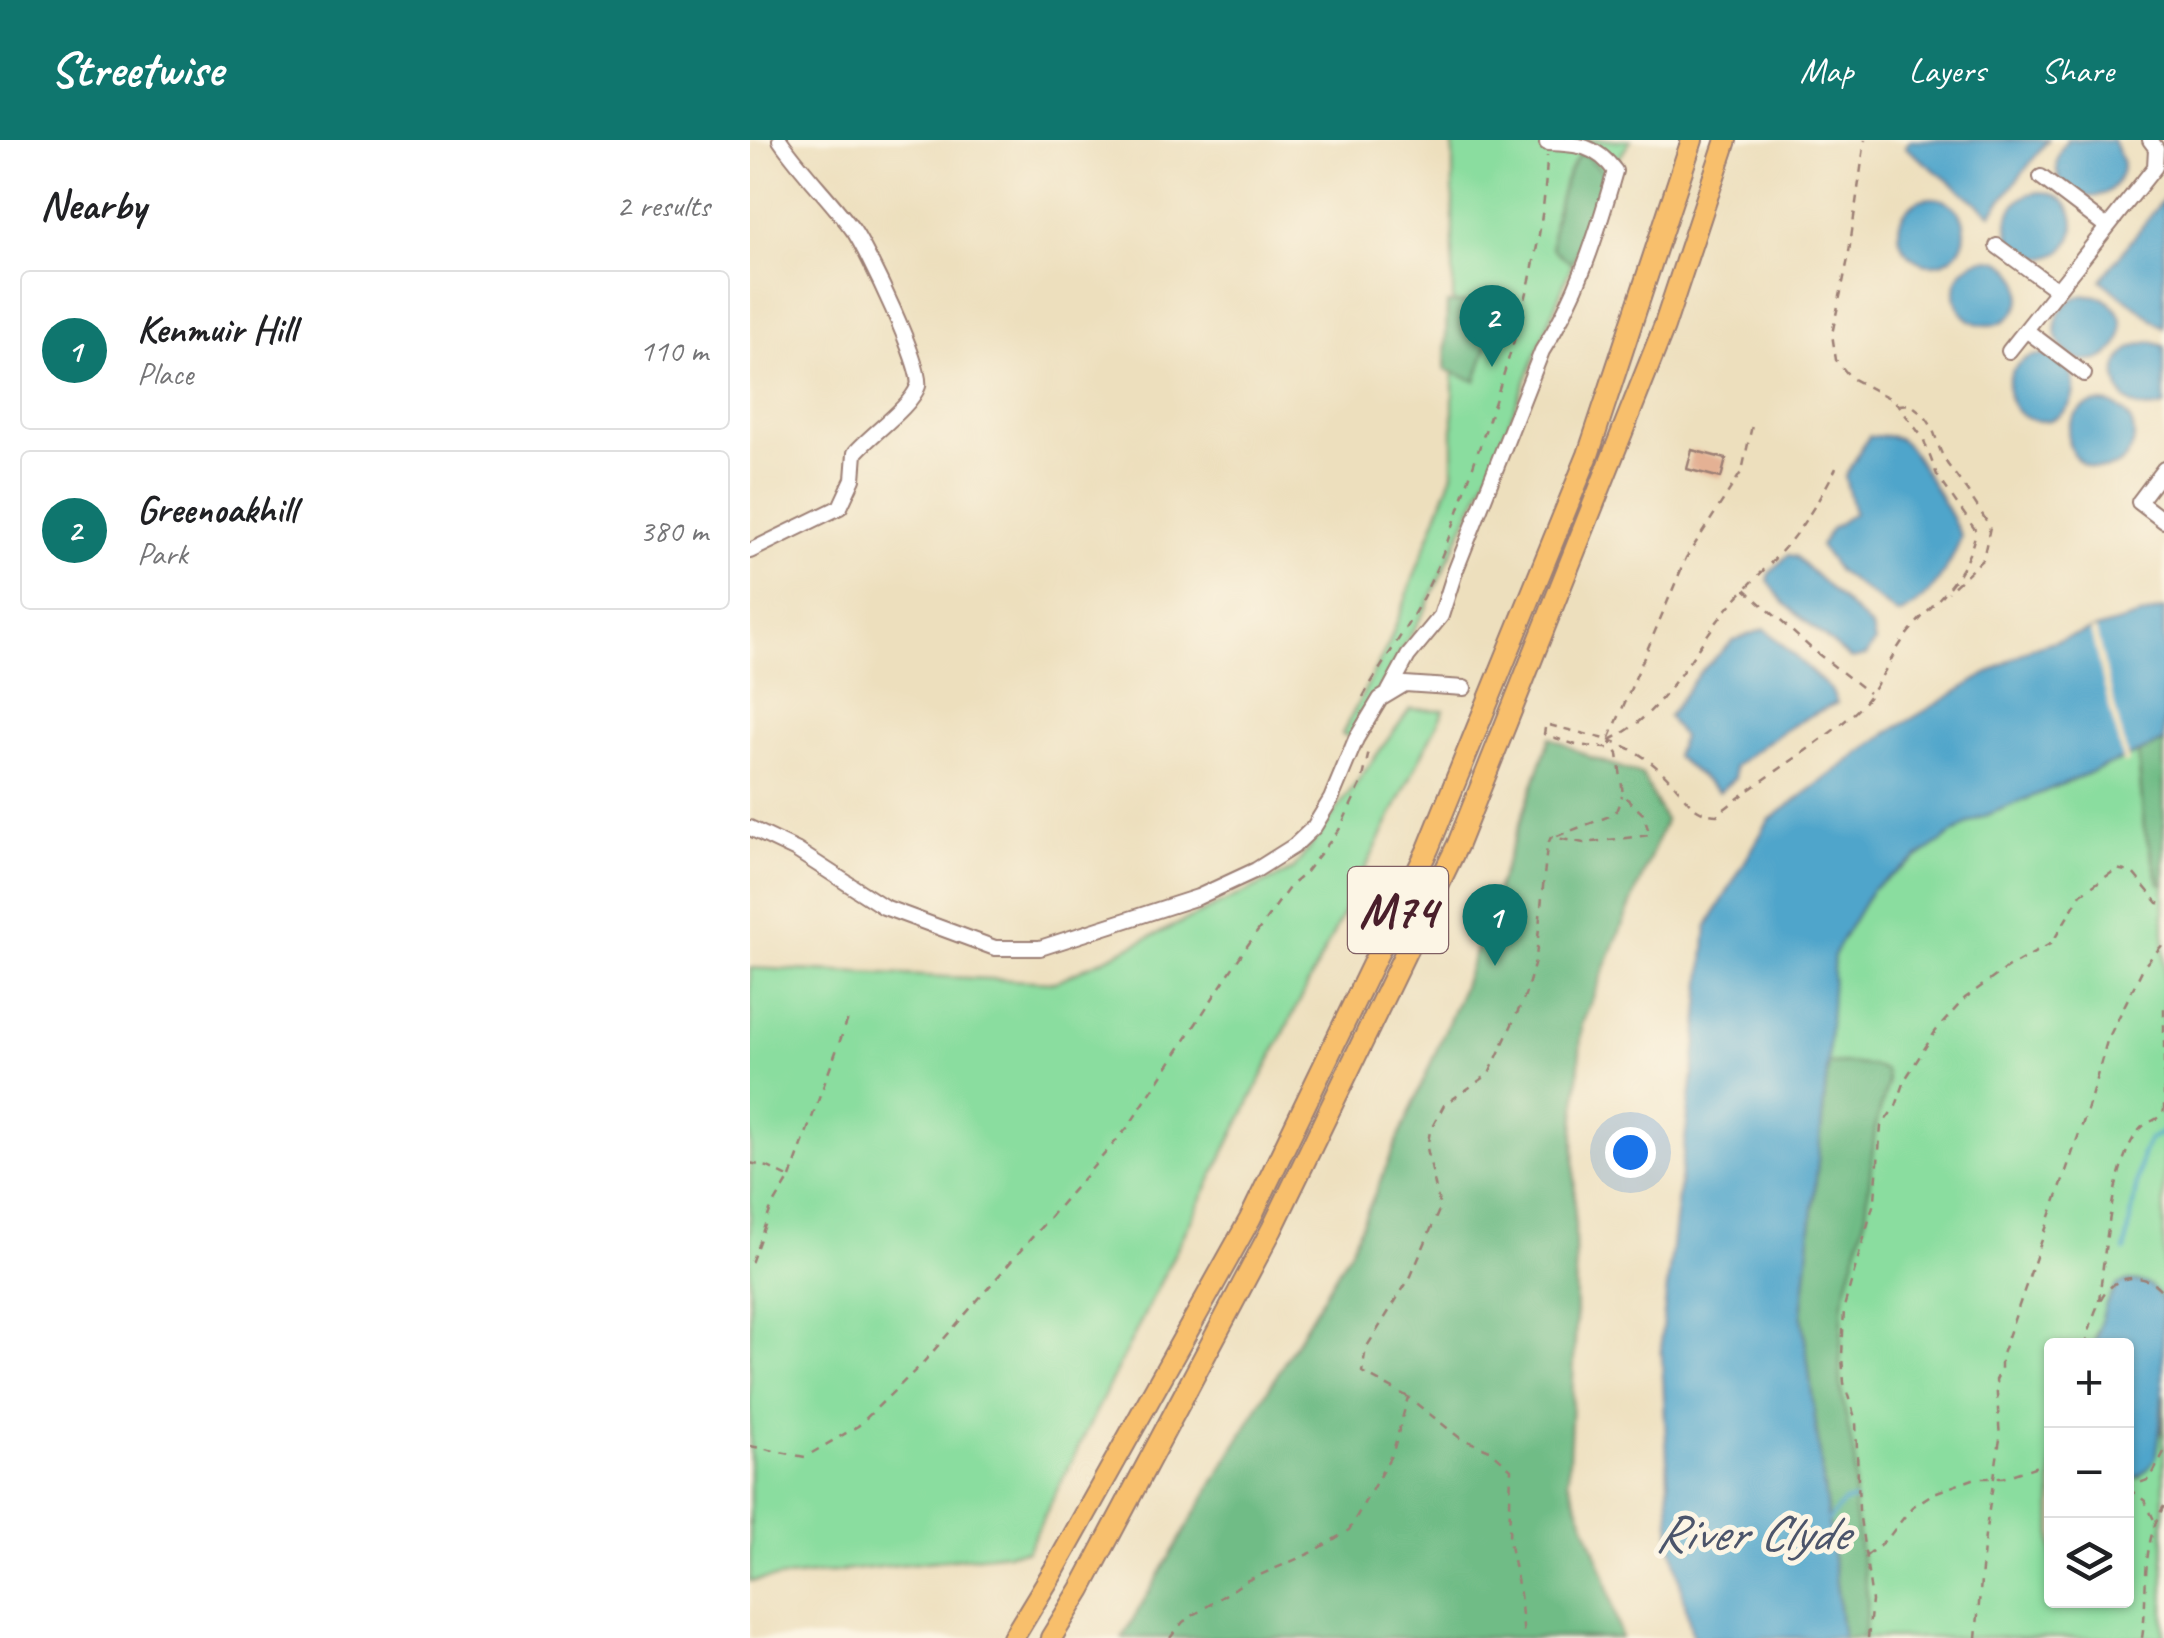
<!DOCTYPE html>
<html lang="en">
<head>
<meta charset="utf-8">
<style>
  :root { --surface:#fff; --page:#f2f2f2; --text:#202124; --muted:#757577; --line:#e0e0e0; --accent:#0f766e }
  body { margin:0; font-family:Caveat,sans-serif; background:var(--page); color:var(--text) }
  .controls { position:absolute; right:30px; bottom:30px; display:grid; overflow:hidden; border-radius:10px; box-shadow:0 2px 8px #0004 }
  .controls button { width:90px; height:90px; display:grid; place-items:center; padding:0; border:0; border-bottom:2px solid var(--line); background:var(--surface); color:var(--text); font:50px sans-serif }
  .you { position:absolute; left:880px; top:1012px; width:35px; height:35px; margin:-25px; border:8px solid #fff; border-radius:50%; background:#1a73e8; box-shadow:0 0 0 15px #1a73e833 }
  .badge { display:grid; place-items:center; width:65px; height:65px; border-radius:50%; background:var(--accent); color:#fff; font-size:32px; font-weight:700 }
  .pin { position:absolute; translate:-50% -82px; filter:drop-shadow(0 2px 5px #0008) }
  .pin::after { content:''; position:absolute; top:52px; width:35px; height:30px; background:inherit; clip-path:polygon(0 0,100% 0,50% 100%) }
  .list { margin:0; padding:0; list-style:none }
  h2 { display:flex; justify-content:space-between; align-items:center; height:130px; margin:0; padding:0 40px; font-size:42px }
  h2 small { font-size:32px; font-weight:400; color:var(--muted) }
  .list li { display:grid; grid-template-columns:65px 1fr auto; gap:30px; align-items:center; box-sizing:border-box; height:160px; margin:0 20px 20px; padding:0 20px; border:2px solid var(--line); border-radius:10px }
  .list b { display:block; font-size:38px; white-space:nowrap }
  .list p { margin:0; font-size:32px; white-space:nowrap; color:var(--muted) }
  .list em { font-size:32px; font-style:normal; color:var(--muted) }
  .icon { flex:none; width:55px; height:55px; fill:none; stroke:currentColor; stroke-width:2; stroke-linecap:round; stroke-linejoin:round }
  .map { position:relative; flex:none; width:1414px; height:1498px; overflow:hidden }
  header { display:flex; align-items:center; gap:60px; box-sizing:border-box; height:140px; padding:0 50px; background:var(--accent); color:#fff }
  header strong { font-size:48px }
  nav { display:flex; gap:55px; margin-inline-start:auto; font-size:35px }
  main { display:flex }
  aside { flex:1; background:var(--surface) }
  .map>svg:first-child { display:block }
</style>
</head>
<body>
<header>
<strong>Streetwise</strong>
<nav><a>Map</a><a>Layers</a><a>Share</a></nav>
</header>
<main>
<aside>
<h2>Nearby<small>2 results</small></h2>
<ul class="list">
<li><span class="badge">1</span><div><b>Kenmuir Hill</b><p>Place</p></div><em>110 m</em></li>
<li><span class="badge">2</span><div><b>Greenoakhill</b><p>Park</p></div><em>380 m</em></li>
</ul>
</aside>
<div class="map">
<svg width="1414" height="1498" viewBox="0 0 1414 1498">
  <rect width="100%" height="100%" fill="#fcf5e5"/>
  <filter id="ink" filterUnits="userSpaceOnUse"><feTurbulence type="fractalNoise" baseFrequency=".01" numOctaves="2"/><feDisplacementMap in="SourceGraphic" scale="20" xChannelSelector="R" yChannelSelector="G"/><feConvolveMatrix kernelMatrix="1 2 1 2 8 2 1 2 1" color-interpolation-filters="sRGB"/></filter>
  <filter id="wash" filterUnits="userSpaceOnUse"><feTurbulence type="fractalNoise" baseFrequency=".0048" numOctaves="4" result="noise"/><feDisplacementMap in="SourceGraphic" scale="40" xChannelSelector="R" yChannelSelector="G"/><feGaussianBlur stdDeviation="2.25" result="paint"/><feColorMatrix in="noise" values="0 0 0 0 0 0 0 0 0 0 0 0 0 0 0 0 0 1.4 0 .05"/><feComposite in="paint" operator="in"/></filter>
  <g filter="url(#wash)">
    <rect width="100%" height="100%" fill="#eddfbd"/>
    <path fill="#8add9f" stroke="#6a7e65" stroke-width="2.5" d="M703,0h178l-24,36 -117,294 -64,138 -74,130 -10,-4 47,-91 64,-170z
      M660,569l34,1 -417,841 -277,30v-613l305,14 238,-112z
      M1388,613l6,75 15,55 5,1v445l-2,-29 -65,30 -3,15 -42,1v254h74l1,-119 13,-4 22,-46 2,-38v245h-321l-41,-323 32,-362 38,-64 98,-67z"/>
    <path fill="#6fbc86" stroke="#5c6e58" stroke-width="2.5" d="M833,12l24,24 -35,88 -20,-16c-1,-25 12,-80 31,-96z
      M697,163h25l27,6 -23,72 -31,-11z
      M800,597l42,21 50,17 23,46 -83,203 -8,109 2,188 -8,159 37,96 16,62h-499l229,-389 107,-249z
      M1414,602v142l-4,-1 -16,-55 -6,-75z
      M1096,923l28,3 11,4 3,12 -13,47 -9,85 -23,88 -3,59v24l15,77 -1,49 14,89 -5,38h-20l-41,-323 26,-251z"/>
    <path fill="#4fa5cb" stroke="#4c627b" stroke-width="2.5" d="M1160,0h138l-57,74 -86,-67z
      M1317,0h46l10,23c-8,63 -96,27 -56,-23z
      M1258 85a33 33 0 1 1 66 0a33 33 0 1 1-66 0Z
      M1149 91a33 33 0 1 1 66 0a33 33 0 1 1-66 0Z
      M1414,58v130l-63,-48z
      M1205 152a33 33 0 1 1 66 0a33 33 0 1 1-66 0Z
      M1306 188a33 33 0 1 1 66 0a33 33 0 1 1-66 0Z
      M1402,202l12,4v60c-52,18 -69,-59 -12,-64z
      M1258 248a33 33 0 1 1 66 0a33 33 0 1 1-66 0Z
      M1318 296a33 33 0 1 1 66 0a33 33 0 1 1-66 0Z
      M1119,296c10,1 24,-2 32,4 11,6 55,83 60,97 -11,31 -32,64 -62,78l-61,-44 -18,-25 11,-17 23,-16 -9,-36z
      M1038,415l7,1 77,72 3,14 -9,14 -15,3 -66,-55 -17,-23 2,-8z
      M1414,469v133l-194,80 -98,67 -38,64 -6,111 -26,251 41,323h-150l-22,-96 -10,-205 35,-287 11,-123 62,-107 117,-86 145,-86z
      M1015,489l66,61 6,13c-38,16 -71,38 -103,64l1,11 -16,14 -44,-36 7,-19 -14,-20 31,-44 35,-33z
      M1379,1141c17,0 24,4 33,19 2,40 2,120 -6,157 -6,13 -17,20 -29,24l-1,-135 -32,-1 12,-41 11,-19z"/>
    <path fill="#eddfbd" d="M1346,489l33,133 -6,2 -33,-133z"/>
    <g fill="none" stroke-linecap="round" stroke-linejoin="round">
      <path stroke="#4fa5cb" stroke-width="4" d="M1375,1111l17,-97 7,-14 15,-9
        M1079,1380l14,-18 10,-2"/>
    </g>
    <g id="blocks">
      <path fill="#e4b194" d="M942,310l34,9 -5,19 -34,-9z"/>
    </g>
  </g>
  <g filter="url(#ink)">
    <use href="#blocks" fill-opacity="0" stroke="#9c7f74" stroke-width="2.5"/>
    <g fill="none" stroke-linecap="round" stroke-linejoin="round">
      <defs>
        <path id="minor" d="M1291,37l66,50
          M1247,106l60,44
          M1276,190l58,44
          M1259,211l146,-184 1,-19 -6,-8
          M1414,329l-25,33 25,19
          M0,411l90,-44 13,-28 2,-26c16,-19 56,-46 63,-67 6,-17 -52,-138 -65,-156 -23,-31 -51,-58 -73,-90
          M639,551l19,-35 33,-40 14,-44 87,-221c36,-55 55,-117 73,-180 -19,-26 -37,-27 -68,-28
          M0,688l46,22 88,57 111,41h45l158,-51 58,-27 38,-24 20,-19 17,-28 25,-60 24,-40 25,-15 59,4"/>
        <path id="highway" d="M263,1498l40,-66 197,-353 178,-370 160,-394 104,-315
          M301,1498l30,-49 191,-360 186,-385 206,-517 62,-187"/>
      </defs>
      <use href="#minor" stroke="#9c7f74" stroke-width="18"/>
      <use href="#highway" stroke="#9c7f74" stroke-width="24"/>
      <path stroke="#9c7f74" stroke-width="2.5" stroke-dasharray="8 8" stroke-linecap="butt" d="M1149,265l11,-1c30,20 21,35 38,61 15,20 29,40 42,62l-7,32 -35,33
        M995,449l68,61 56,43
        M613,557c20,-36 45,-69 63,-106 24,-48 38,-100 56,-151 31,-92 62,-186 65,-284
        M799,585l60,15 77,-182 56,-87 11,-50
        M795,588l-1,6 32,11 38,4
        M859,600c24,8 42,20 60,39 17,17 22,35 48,36 43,-36 94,-64 136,-101 26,-23 35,-56 56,-82 29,-35 57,-54 67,-101l-39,-56 -14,-37 -28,-37 -44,-23 -15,-18 -4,-26 16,-75 17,-119
        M860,600c52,-24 78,-82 113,-126 21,-26 47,-48 68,-74 18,-23 32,-47 45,-72
        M807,696l58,-22 7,-18
        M0,1023l18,4 22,11 -20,33 -20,55
        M40,1038l59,-162
        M1349,1161c5,-41 13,-145 43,-174 6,-5 14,-7 20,-12l2,-5v-104
        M1336,1206c5,-26 16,-71 50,-68 13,1 21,6 28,16
        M658,1257l-46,-25 4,-24 45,-72 29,-68 -13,-60 3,-17 14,-26 45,-31 36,-78 11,-38 11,-112 4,-9 33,6 66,-8 -7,-21 -20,-19 -5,-41 -8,-12
        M0,1306l55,11 53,-31 64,-62 206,-237 117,-178 46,-64 14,-12 34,-43 23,-48 8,-35
        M1376,1348l24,-9 14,-27
        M1379,1349l16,12 9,19
        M1116,1416l22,-18 24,-31 22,-14 42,-15h26l50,-17
        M420,1498l13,-16 63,-41 67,-29 36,-22 44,-78 15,-55 52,41 30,12 21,19 -2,72 11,53 4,44
        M1118,1498l4,-37 -13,-90 -3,-90 -12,-38 -2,-26 2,-50 31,-108 6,-73 15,-20 10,-28 29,-46 30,-34 42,-30 45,-25 29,-49 36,-25 16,4 25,30 6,1
        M1226,1498l9,-103 15,-96 -4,-59 5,-10v-13l86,-246 20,-70 37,-75 20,-23
        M1392,1498c7,-44 -3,-91 22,-132"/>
      <use href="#minor" stroke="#fff" stroke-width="14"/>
      <use href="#highway" stroke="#f8bf6c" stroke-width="20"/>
    </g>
  </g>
  <g text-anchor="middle" stroke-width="10" stroke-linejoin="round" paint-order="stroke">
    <rect fill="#fcf5e5" stroke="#7f5f63" stroke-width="2.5" x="598" y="727" width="100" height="86" rx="8"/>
    <g font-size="48" font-weight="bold" fill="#4a1f2b">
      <text x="648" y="787">M74</text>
    </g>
    <g font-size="52" font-style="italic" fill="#4c556b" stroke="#fcf5e5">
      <text x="1001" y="1410">River Clyde</text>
    </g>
  </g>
</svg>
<div class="controls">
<button>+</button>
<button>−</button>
<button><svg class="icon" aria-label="layers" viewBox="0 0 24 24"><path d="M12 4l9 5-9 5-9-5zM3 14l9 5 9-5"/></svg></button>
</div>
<div class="you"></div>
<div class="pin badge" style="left:745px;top:826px">1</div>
<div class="pin badge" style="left:742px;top:227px">2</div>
</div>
</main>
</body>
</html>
